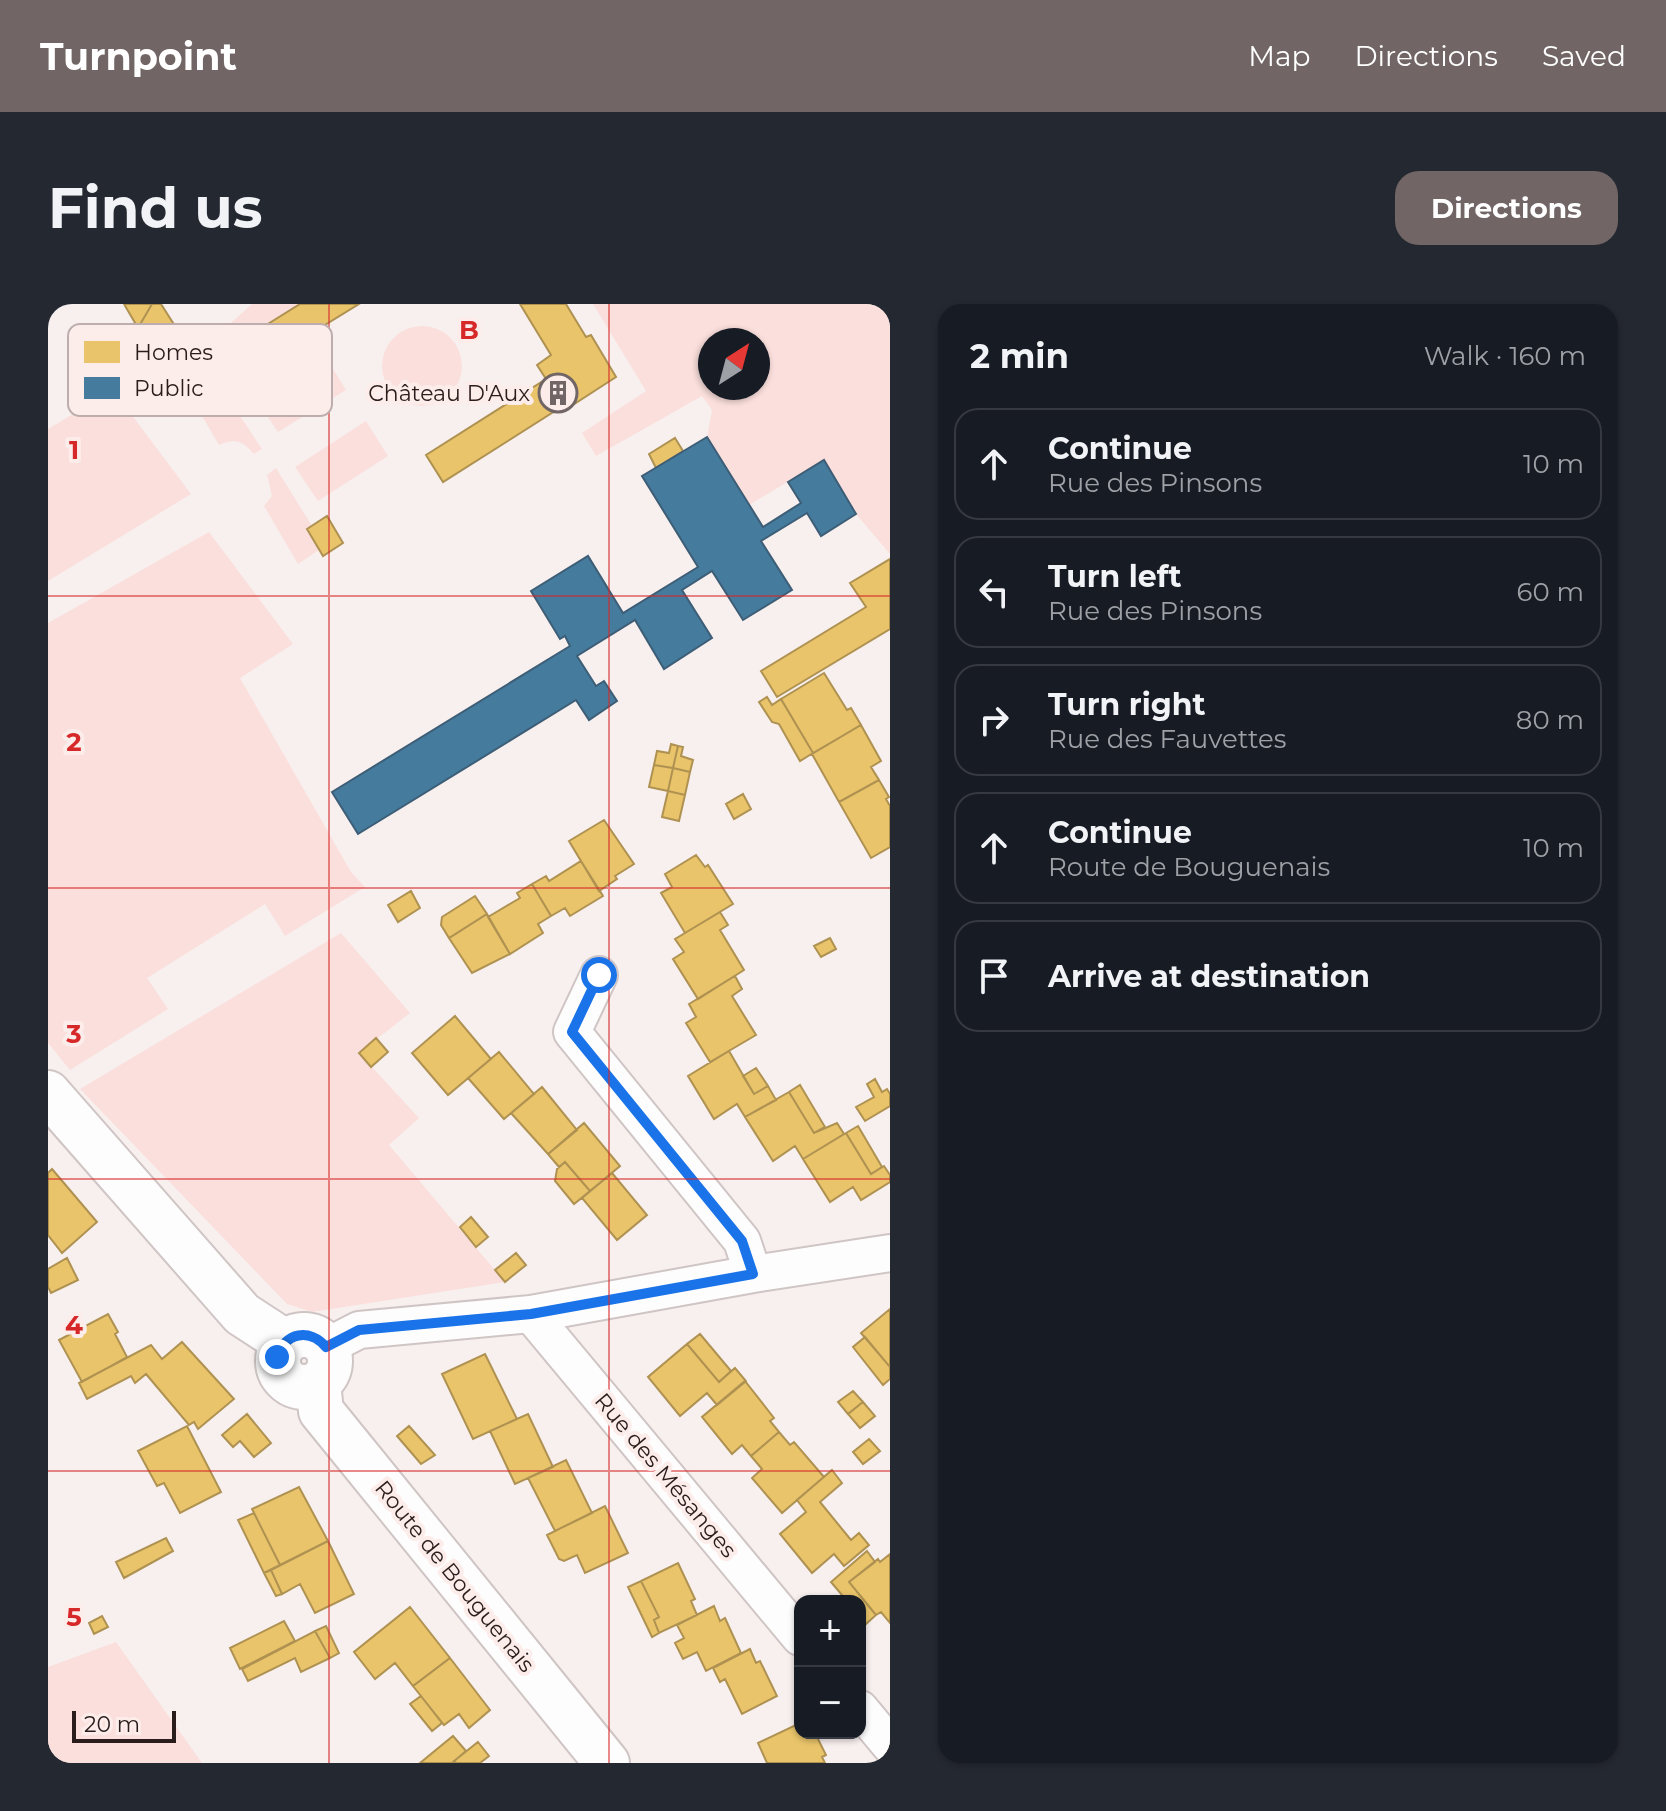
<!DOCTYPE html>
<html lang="en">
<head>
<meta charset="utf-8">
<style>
  :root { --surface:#171b24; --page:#242831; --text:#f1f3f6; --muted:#9ea1a6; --line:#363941; --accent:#716665 }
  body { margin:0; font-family:Montserrat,sans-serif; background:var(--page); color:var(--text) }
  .controls { position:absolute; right:24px; bottom:24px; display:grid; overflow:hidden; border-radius:16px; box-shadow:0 2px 6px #0004 }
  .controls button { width:72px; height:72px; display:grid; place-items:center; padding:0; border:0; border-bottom:2px solid var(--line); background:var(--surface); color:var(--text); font:40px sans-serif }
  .compass { position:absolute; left:650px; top:24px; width:72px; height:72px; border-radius:50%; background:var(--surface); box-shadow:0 2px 6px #0004; rotate:36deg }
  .scale { position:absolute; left:24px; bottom:20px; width:104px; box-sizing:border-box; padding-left:8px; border:4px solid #291c1b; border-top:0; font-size:22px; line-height:28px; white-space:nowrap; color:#291c1b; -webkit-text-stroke:6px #fcedeb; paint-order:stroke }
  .stop { position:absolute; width:24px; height:24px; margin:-18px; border:6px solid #1a73e8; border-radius:50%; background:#fff }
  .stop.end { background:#1a73e8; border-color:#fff; box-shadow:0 2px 8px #0008 }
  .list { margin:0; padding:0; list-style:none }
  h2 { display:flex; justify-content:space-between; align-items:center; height:104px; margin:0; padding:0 32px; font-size:34px }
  h2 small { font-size:26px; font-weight:400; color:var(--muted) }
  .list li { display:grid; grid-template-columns:52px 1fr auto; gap:24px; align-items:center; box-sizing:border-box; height:112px; margin:0 16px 16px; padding:0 16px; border:2px solid var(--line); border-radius:24px }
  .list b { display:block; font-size:30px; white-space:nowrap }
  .list p { margin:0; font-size:26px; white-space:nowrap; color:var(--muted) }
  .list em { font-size:26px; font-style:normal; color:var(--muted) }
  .icon { flex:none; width:44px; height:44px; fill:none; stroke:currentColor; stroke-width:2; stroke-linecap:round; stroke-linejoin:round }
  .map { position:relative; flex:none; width:842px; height:1459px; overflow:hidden; border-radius:24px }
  header { display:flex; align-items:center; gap:48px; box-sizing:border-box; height:112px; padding:0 40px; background:var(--accent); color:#fff }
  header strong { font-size:38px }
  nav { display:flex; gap:44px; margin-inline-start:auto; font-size:28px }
  .intro { display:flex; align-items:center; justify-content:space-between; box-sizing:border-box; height:192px; padding:0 48px }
  h1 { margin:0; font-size:56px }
  .button { padding:20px 36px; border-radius:24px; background:var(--accent); color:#fff; font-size:28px; font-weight:700 }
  main { display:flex; gap:48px; padding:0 48px }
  aside { flex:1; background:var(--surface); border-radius:24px; box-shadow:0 2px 6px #0004 }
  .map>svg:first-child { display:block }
</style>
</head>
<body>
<header>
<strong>Turnpoint</strong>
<nav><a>Map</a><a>Directions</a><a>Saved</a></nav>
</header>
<div class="intro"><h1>Find us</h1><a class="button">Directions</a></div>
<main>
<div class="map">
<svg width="842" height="1459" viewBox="0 0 842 1459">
  <rect width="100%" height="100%" fill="#f8f0ef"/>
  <path fill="#fadfdc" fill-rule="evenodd" d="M204,0h48l-95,59 57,86 -8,5c-12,-13 -18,-16 -35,-9l-38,-65 22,-32z
    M545,0h297v250l-34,-40 -32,-54 -75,45 -42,-68 5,-27 -10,-14 -106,60 -14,-23 64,-42zM662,36h48v48h-48z
    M334 62a40 40 0 1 1 80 0a40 40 0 1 1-80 0Z
    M275,49l23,37 -68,42 -25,-37z
    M65,86l78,104 -143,87v-152z
    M318,117l22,35 -70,45 -23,-34z
    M228,164l36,58 -5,4 12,20 -21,14 -34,-58 8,-10 -5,-21z
    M161,228l84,112 -53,34 111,194 14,15 -80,49 -20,-32 -118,74 21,31 -98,61 -22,-27v-420z
    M293,629l69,80 -51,40 60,65 -30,27 116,137 -193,30 -25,-8 -207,-215z
    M68,1338l86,121h-154v-96z"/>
  <path fill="#e9c46a" stroke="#af9252" stroke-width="2" d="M76,0h28l-14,24z
    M104,0h9l19,30 -28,17 -14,-23z
    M252,0h59l-138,85 -16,-26z
    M472,0h46l20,33 5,-2 25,42 -51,33 -2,-4 -120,76 -17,-27 120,-76 -9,-14 14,-10z
    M627,134l8,13 -27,17 -7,-14z
    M279,212l16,27 -20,13 -16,-27z
    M842,255v70l-113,68 -16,-26 105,-64 -16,-24z
    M776,369l23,37 4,-2 10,17 -48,28 -32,-54z
    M719,393l5,8 9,-6 32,54 -13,8 -21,-37 -7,-2 -13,-20z
    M813,421l20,36 -10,6 8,13 -40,22 -27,-48z
    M623,440l7,2 -5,22 -19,-3 3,-14 12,2z
    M630,442l5,1 -2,9 12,4 -3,12 -17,-4z
    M606,461l19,3 -5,23 -19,-4z
    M625,464l17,4 -5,23 -17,-4z
    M831,476l10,17 -3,2 4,7v41l-19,11 -32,-56z
    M620,487l17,4 -6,26 -17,-4z
    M695,490l8,15 -17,10 -8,-15z
    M556,516l30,44 -19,12 2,3 -18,12 -30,-50z
    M648,551l9,12 3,-2 25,39 -48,29 -24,-40 11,-6 -7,-13z
    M533,557l22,35 -33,20 -5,-8 -14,8 -19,-32 14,-8 3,5z
    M484,580l19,32 -13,8 5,9 -33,21 -22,-37 32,-19 -3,-5z
    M363,587l9,17 -22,14 -10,-17z
    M427,592l12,18 -38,24 -8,-13 1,-8z
    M672,608l8,13 -8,5 24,40 -46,29 -25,-40 11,-7 -9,-13z
    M439,610l23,40 -38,19 -23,-35z
    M782,634l6,11 -15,8 -7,-11z
    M687,672l7,13 -10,7 24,39 -46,27 -24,-39 10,-6 -7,-13z
    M407,712l36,43 -43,36 -36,-42z
    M328,734l12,14 -17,15 -12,-14z
    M681,747l25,43 14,-8 8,14 -31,17 -8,-13 -23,15 -26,-43z
    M451,748l35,42 -30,25 -36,-41z
    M708,764l12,18 -14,8 -11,-18z
    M827,775l7,13 5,-3 3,5v12l-25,15 -9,-14 18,-10 -7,-13z
    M752,781l25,42 -11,6 -25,-41z
    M494,783l35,43 -29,24 -37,-41z
    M741,788l25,41 23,-10 7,11 -41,25 -8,-13 -22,15 -28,-44z
    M536,819l36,43 -30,25 -25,-29 -6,5 -11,-13z
    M810,822l24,41 -11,7 -25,-41z
    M798,829l25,41 13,-8 6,9v7l-29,18 -8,-13 -23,15 -27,-43z
    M517,858l25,29 -16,13 -19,-23 2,-12z
    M4,865l45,53 -35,31 -14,-18v-62z
    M564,869l35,42 -30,25 -35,-42z
    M423,913l17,20 -12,10 -16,-20z
    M468,949l10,12 -21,17 -10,-12z
    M19,954l11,22 -27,13 -3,-6v-18z
    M842,1005v58l-29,-34z
    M60,1010l10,18 -3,2 12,23 -45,25 -23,-42z
    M652,1030l31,37 -12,11 -32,-38z
    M817,1033l25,30v12l-7,6 -30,-38z
    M134,1038l52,57 -36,30 -4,-7 -5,3 -43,-51 -11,9 -4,-7 -44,23 -8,-16 72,-38 11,14z
    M639,1040l32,38 16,-14 11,13 -29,24 -10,-12 -27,23 -32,-39z
    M437,1050l32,65 -44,20 -31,-65z
    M697,1077l29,37 -4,3 9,11 -28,24 -9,-11 -10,9 -30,-37z
    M805,1087l10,11 -15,12 -10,-12z
    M815,1098l12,14 -15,12 -12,-14z
    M199,1110l24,29 -17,14 -14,-16 -7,6 -11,-12z
    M480,1110l25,53 -38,17 -25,-53z
    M139,1122l34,66 -41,21 -16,-30 -7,3 -19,-35z
    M361,1122l26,29 -14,9 -24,-28z
    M731,1128l11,13 4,-3 30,35 -42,36 -30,-35 10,-9 -11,-13z
    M821,1135l11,12 -17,13 -10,-12z
    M518,1156l26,53 -37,18 -27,-53z
    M784,1166l10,13 -22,19 31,38 8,-7 10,12 -25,21 -10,-12 -22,19 -32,-39 26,-22 -9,-12z
    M251,1183l29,54 -48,24 -28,-56z
    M557,1202l23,47 -43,20 -8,-18 -13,6 -5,-2 -12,-24z
    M206,1209l26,52 -16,8 -26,-53z
    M118,1234l7,13 -49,27 -8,-16z
    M280,1237l26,53 -39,19 -15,-29 -18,10 -11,-24z
    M819,1247l8,11 -26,20 27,33 -10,9 -6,-7v-16h-13l-16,-19z
    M842,1250v69l-9,-11 -5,3 -27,-33 29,-23 2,3z
    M630,1259l17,36 -4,2 6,14 -38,18 -5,-13 5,-3 -18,-36z
    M223,1266l11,24 -6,2 -12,-23z
    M593,1277l18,36 -5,3 5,13 -7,4 -24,-50z
    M666,1302l6,15 5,-3 16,35 -35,18 -9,-19 -14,7 -8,-16 9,-5 -7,-13z
    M362,1303l40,51 -37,28 -18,-23 -20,16 -21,-27z
    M54,1312l6,11 -14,7 -5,-11z
    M236,1317l11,20 -55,28 -10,-21z
    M278,1322l13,27 -9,5 -15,-27z
    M267,1327l15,27 -29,14 -6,-14 -47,23 -6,-12z
    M702,1345l6,14 4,-2 17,35 -35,18 -17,-35 -5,3 -7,-14z
    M402,1354l40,52 -21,18 -10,-14 -15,11 -31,-39z
    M373,1392l21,27 -10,8 -22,-27z
    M752,1419v10h15l11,22 -4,2 3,6h-58l-9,-20z
    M405,1432l13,15 -14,12h-32z
    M430,1438l11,14 -9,7h-24l-2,-2z"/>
  <path fill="#457b9d" stroke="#3d5e76" stroke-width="2" d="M659,133l56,90 38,-24 -13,-21 36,-22 32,54 -35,22 -14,-23 -46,28 31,49 -49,30 -31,-49 -30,19 30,48 -48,31 -29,-49 -58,36 19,30 8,-5 13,20 -28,19 -13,-20 -218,134 -26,-42 238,-146 -5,-10 -5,3 -29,-48 57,-35 35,57 75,-46 -56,-91z"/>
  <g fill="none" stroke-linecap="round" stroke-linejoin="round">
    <defs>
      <path id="street" d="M551,671l-27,57 170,209 11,33
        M483,1010l269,323
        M278,1043l33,-17 172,-16 222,-40 137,-21
        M812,1405l30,36"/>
      <path id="secondary" d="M0,789l194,221 43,28
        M230 1057a26 26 0 1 1 52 0a26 26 0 1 1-52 0Z
        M270,1079l3,28 286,352"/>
    </defs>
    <use href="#street" stroke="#cfc5c4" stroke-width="40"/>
    <use href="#secondary" stroke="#cfc5c4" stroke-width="48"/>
    <use href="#street" stroke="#fefdfd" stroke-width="36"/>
    <use href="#secondary" stroke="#fefdfd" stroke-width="44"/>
  </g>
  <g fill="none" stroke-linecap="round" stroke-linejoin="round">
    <path stroke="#1a73e8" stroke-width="10" d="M229,1053c8,-25 33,-29 49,-10l33,-17 172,-16 222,-40 -11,-33 -170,-209 27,-57"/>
  </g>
  <path fill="none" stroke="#d62828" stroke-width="2" stroke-opacity="0.55" d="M281,0v1459M561,0v1459M0,292h842M0,584h842M0,875h842M0,1167h842"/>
  <defs>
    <symbol id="building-ring" viewBox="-11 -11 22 22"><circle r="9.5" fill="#fcedeb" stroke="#716665" stroke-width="1.5"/><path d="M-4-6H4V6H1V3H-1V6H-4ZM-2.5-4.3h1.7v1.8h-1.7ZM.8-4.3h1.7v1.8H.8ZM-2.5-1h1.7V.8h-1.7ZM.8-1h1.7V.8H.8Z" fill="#716665"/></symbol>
  </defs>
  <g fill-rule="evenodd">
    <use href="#building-ring" x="488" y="67" width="44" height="44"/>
  </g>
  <g text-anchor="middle" stroke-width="8" stroke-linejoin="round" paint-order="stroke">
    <g font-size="22" fill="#291c1b" stroke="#fcedeb" text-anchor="end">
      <text x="482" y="97">Château D'Aux</text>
    </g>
    <g font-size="22" fill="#291c1b" stroke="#fcedeb">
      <text transform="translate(618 1171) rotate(50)" y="8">Rue des Mésanges</text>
      <text transform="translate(407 1272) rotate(51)" y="8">Route de Bouguenais</text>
    </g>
  </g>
  <rect x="20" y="20" width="264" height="92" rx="12" fill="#fcedeb" stroke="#bdaead" stroke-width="2"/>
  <rect x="36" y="37" width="36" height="22" fill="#e9c46a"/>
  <rect x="36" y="73" width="36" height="22" fill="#457b9d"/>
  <g font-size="22" fill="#291c1b">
    <text x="86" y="56">Homes</text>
    <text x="86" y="92">Public</text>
  </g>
  <g font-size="26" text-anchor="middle" font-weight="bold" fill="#d62828" stroke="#fcedeb" stroke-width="8" stroke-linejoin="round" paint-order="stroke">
    <text x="421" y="35">B</text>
    <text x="26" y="155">1</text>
    <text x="26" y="447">2</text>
    <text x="26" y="739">3</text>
    <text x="26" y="1030">4</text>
    <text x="26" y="1322">5</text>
  </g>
</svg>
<div class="controls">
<button>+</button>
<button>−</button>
</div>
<svg class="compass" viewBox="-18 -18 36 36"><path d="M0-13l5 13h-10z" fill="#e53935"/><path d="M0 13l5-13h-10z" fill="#9ea1a6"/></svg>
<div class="scale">20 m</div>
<div class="stop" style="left:551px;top:671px"></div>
<div class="stop end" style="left:229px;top:1053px"></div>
</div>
<aside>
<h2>2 min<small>Walk · 160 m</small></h2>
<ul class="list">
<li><svg class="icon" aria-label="ahead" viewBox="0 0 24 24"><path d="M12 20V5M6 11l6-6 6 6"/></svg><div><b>Continue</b><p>Rue des Pinsons</p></div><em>10 m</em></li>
<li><svg class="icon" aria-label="left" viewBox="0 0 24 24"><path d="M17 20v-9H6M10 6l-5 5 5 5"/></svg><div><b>Turn left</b><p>Rue des Pinsons</p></div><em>60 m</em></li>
<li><svg class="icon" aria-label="right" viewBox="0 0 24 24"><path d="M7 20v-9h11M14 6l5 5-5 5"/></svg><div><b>Turn right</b><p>Rue des Fauvettes</p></div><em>80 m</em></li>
<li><svg class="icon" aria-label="ahead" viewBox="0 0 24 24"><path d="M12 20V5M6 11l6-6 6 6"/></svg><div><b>Continue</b><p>Route de Bouguenais</p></div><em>10 m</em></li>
<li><svg class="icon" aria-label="arrive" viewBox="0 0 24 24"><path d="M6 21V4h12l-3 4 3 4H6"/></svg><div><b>Arrive at destination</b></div></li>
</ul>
</aside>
</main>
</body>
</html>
